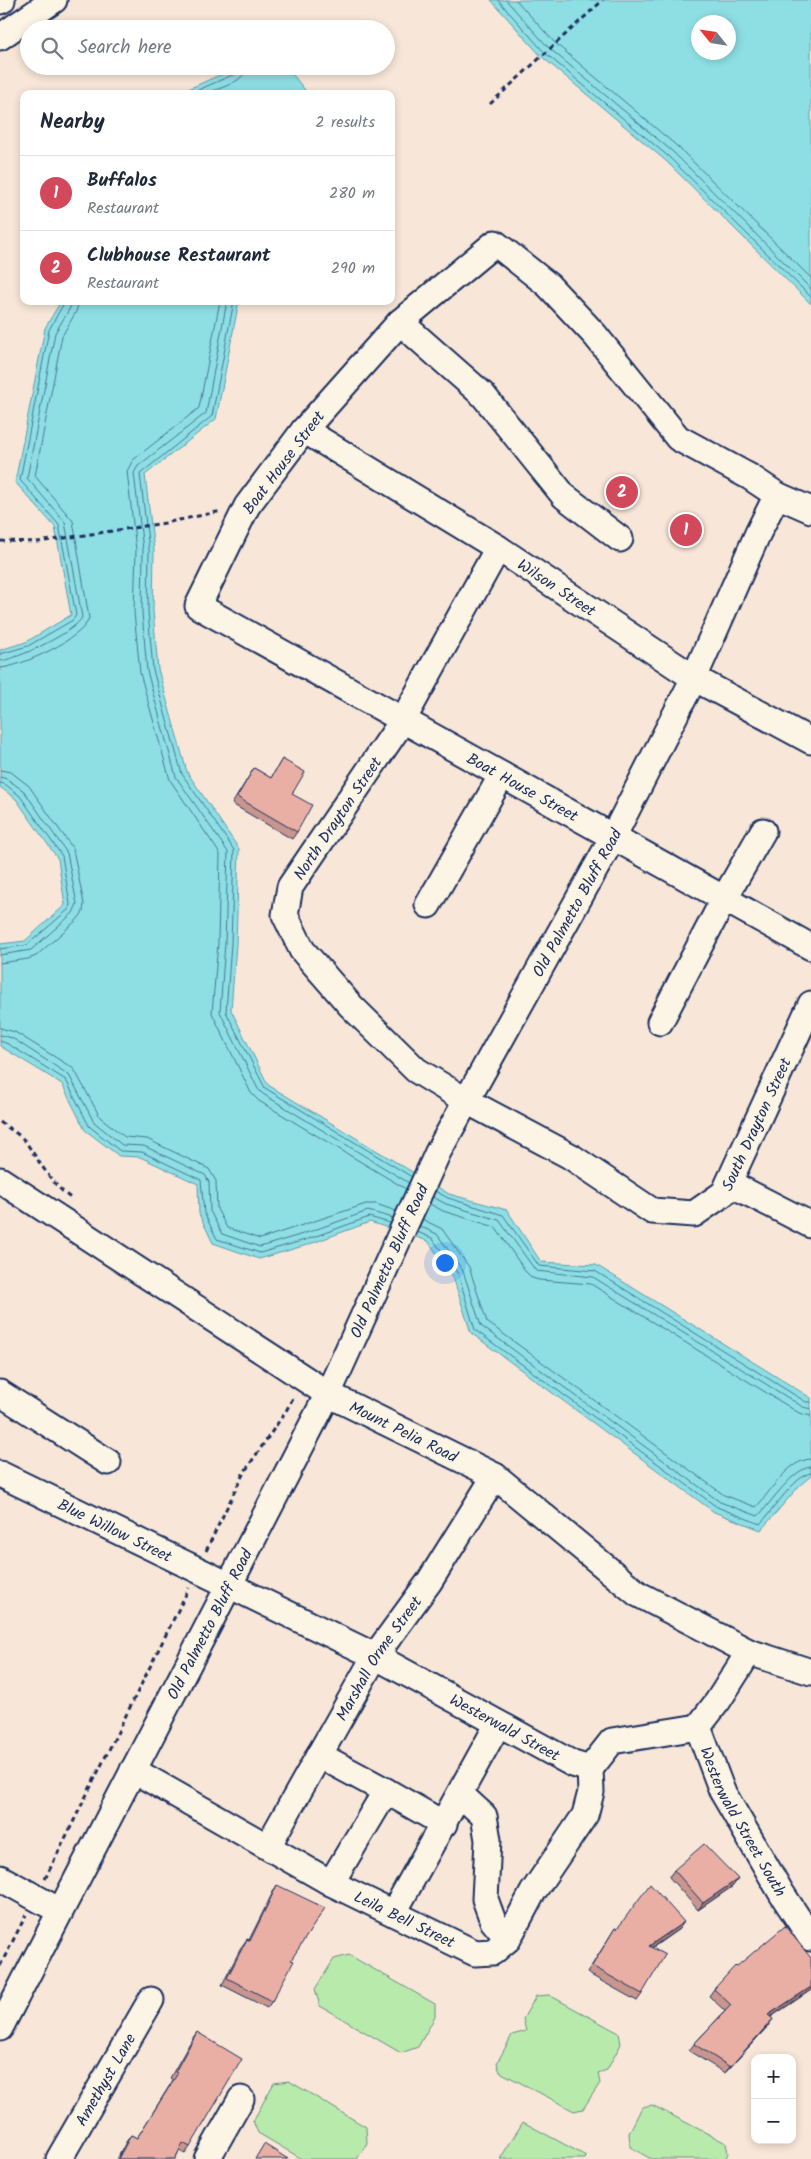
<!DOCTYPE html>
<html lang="en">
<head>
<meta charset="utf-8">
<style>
  :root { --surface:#fff; --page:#f6f6f7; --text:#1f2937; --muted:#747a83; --line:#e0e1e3; --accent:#d1495b }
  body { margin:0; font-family:Kalam,sans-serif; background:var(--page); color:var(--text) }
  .controls { position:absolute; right:15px; bottom:15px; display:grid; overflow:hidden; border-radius:10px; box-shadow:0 2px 8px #0003 }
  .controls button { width:45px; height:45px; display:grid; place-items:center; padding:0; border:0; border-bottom:1px solid var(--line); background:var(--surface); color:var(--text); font:25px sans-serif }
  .compass { position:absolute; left:691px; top:15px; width:45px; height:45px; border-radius:50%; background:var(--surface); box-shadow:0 2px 8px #0003; rotate:300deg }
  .you { position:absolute; left:444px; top:1262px; width:18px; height:18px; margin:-12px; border:4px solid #fff; border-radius:50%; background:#1a73e8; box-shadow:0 0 0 8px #1a73e833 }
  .badge { display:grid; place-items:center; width:32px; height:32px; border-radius:50%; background:var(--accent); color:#fff; font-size:16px; font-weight:700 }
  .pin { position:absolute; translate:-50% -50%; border:2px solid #fff; box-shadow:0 1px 5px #0006 }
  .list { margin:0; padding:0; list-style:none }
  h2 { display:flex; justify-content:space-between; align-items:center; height:65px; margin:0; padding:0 20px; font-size:21px }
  h2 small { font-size:16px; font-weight:400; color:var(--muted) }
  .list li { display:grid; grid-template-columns:32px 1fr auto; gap:15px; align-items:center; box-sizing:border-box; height:75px; padding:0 20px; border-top:1px solid var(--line) }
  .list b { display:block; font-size:19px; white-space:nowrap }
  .list p { margin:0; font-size:16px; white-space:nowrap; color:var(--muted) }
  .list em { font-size:16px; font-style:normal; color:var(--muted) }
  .icon { flex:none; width:28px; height:28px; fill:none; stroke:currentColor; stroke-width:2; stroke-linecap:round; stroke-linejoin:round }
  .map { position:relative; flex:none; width:811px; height:2159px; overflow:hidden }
  .search { position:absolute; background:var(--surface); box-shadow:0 2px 8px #0003; left:20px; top:20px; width:375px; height:55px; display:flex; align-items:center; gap:12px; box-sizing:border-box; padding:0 18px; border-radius:28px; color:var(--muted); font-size:19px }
  .panel { position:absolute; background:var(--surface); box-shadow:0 2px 8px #0003; left:20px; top:90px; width:375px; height:215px; border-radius:10px }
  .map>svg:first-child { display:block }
</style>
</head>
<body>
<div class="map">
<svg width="811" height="2159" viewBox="0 0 811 2159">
  <rect width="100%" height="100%" fill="#f8e7d8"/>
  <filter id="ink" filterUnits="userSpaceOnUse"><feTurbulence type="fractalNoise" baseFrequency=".02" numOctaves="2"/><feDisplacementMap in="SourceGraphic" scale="10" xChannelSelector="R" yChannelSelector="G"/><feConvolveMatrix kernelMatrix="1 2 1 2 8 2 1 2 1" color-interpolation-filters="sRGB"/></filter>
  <g filter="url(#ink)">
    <path fill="#b7eaab" stroke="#698c84" d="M349,1955l86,49v13l-17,30 -17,6 -81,-47 -5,-17 19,-30z
      M549,1995l70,38 2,11 -14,26 -9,3 2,10 -17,26 -9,2 -74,-39 -3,-9 15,-28 14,-4 -3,-12 13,-23z
      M289,2081l77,46 1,16 -10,16h-55l-44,-26 -5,-12 21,-38z
      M652,2105l74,38 2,10 -3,6h-74l-21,-12 -1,-14 13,-26z
      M523,2122l63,34 -1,3h-85z"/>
    <path fill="#8ddfe4" stroke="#5f99ae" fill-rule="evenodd" d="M491,0h320v304l-145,-143 -125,-105zM728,22v30h-30v-30z
      M240,66h46l22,28h-131z
      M61,301h178l-23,118 -71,56 9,75 -1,61 5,58 29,103 52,77 -3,95 -5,66 37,75 181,109 58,16 34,52 55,3 215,133v78l-11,9 -39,45 -47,-18 -243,-179 -18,-56 -25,-36 -58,-19 -63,23 -48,14 -46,-16 -14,-29 -1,-30 -58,-27 -21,-1 -34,-26 -23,-46 -62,-38v-102l25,-3 40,-36 -7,-46 -42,-60 -16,-12v-137l26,-8 45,-27 -16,-88 -40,-45 30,-154z"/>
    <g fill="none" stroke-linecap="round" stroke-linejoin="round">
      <path stroke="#497594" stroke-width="1" d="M498,0l47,53 124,104 142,140
        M506,0l43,48 124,104 138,137
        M516,0l39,43 123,104 133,131
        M189,94l48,-21 3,-7
        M205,94c13,-6 41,-11 42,-28
        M220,301l-21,107 -66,52 -6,11 9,79 -2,62 6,61 30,107 50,74 -2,89 -6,70 39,80 8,8 147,88
        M227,301l-21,112 -68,53 -4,7 9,77 -1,62 5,59 29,106 52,75 -3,91 -5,69 38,77 5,5 146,89
        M234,301l-22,115 -72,58 9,76 -1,61 5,59 29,104 52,76 -3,94 -5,68 39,76 147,89
        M0,654l28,-8 45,-26 3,-5 -17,-90 -39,-45 29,-150 16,-29
        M0,661c16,-1 77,-30 82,-44l-17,-95 -38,-44 28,-145 15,-25 1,-7
        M0,668c21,-1 84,-30 89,-50l-16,-97 -38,-45 27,-140 14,-24 3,-11
        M0,770l11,2 18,14 44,63 11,55 -1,8 -5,7 -42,37 -8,3 -28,4
        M0,777l7,2 17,12 43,62 10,51 -4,9 -42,37 -31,5
        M0,783l5,1 15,12 42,60 8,48 -1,5 -42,36 -27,4
        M0,1028l15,4 59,37 26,48 25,20 22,2 62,30 7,12 1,28 10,19 33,11 106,-35h10l20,7
        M0,1035l12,3 57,37 25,47 28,23 22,1 61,29 4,7 1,29 12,23 38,13 43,-13 65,-23 25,7
        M0,1041l8,3 58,36 23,46 31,25 22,1 59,28 3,33 13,26 43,14 45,-13 64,-23 21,6
        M435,1191l13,7 55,17 36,51 56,5 211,131h5
        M433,1197l13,7 53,16 37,51 57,6 210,130 8,2
        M430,1204l13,7 52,16 31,45 6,6 7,2 52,4 208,129 12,3
        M422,1219l20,10 27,38 18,55 237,173 32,12c15,-15 31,-47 55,-48
        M419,1226l18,8 26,37 18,55 239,176 38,14c13,-13 35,-48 53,-49
        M417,1232l15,6 26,36 17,56 242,177 43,17c12,-12 35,-49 51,-51"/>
      <defs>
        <g id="minor">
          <path d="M0,1l2,-1"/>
          <path d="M0,37l54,-37"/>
          <path d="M400,322l83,73 81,101 56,43"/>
          <path id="s1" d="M304,430l194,118 196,130 117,63"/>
          <path id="s2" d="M811,510l-34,-15 -27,-18 -72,-39 -83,-103 -47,-50 -53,-42 -95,79 -96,108 -57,76 -49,100 613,341"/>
          <path id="s3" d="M498,548l-95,172 -113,167 -5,28 17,35 48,55 66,65 49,30 105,56 82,55 42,3 30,-21 87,-189"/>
          <path d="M428,905l74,-130"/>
          <path d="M660,1022l64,-123 39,-68"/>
          <path id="s4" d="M0,1180l328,214 167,82 143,118 111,58 62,20"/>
          <path d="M729,1183l82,42"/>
          <path d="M0,1393l108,69"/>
          <path id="s5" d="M0,1474l375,182 198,108 17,5 22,-28 86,-14 20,-26 31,-49"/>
          <path id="s6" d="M698,1727l24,64 60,103 29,44"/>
          <path d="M319,1755l67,36"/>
          <path id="s7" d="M133,1770l198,113 144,70 18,-1 15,-13 25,-47 52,-77 6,-23 -1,-23"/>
          <path d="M460,1794l24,22 4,24 -3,59 8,22 15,18"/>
          <path id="s8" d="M268,1846l107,-190 54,-74 66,-106"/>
          <path d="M0,1878l60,33"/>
          <path d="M331,1883l55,-92 58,33"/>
          <path d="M394,1912l104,-188"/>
          <path id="s9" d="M0,2028l328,-634 110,-242 175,-315 81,-159 64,-145 19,-38"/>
          <path id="s10" d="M59,2159l92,-159"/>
          <path d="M207,2159l34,-60"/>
        </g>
      </defs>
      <use href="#minor" stroke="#1b2f5e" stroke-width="29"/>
      <path stroke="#1b2f5e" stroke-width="3" stroke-dasharray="5 4" stroke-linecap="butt" d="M490,104l113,-104
        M0,541l38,1 127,-19 57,-12
        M0,1122c8,6 19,12 25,19 15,21 26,43 47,58
        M206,1551l37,-77 43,-63 8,-15
        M45,1879l144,-291
        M0,1966l26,-51"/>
      <use href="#minor" stroke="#fcf5e5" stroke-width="25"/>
    </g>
    <path fill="#c8968e" stroke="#1b2f5e" d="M282,759l10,35 5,38 -5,7 -60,-35 22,-36 17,10z
      M674,1870l59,16 -35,24 -29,-33z
      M277,1885l14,75 -19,41 -5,7 -45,-23 20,-39 5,-7 2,1 24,-48z
      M615,1928l2,1h62l-27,19 -10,46 -5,7 -50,-28z
      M714,1989l97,1 -40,27 -3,9 -43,47 -36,-22 5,-7 31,-33 -16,-15z
      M197,2032l-7,115 -5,7 -6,-3 -4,8h-58l9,-17 5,-7 6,3 36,-58 -3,-2 22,-39z"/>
    <path fill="#a37a74" stroke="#1b2f5e" d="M738,1879l-5,7 -35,24 5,-7z
      M684,1922l-5,7 -35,24 5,-7z
      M811,1987v3l-48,32 5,-7z
      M773,2019l-5,7 -43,47 5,-6z"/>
    <path fill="#e9afa5" stroke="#1b2f5e" d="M282,759l23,13 -13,22 20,11 -15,27 -60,-35 17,-29 17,10z
      M704,1844l34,35 -35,24 -29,-33z
      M650,1884l34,38 -35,24 16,9 -23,39 -50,-28 23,-38 2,1z
      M277,1885l48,23 -34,52 3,1 -22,40 -45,-23 20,-39 3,2z
      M785,1926l26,32v29l-43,28 5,4 -43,48 -36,-23 37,-39 -17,-16 21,-23 1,1z
      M197,2032l45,27 -52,88 -7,-4 -8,16h-57l13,-24 6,3 41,-65 -3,-1z
      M264,2144l24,15h-33z"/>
  </g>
  <g text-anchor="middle" stroke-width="5" stroke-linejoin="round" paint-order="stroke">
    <g font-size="16" fill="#1b2f5e" stroke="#fcf5e5">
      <text transform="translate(283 462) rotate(-53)" y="6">Boat House Street</text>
      <text dy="6" stroke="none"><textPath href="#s1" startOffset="298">Wilson Street</textPath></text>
      <text dy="6" stroke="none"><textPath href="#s2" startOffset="1266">Boat House Street</textPath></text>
      <text transform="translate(337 818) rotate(-56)" y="6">North Drayton Street</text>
      <text dy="6" stroke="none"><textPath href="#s9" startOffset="1265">Old Palmetto Bluff Road</textPath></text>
      <text dy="6" stroke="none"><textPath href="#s3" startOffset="1061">South Drayton Street</textPath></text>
      <text dy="6" stroke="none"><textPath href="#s9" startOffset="860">Old Palmetto Bluff Road</textPath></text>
      <text dy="6" stroke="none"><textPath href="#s4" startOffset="476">Mount Pelia Road</textPath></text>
      <text dy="6" stroke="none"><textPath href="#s5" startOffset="128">Blue Willow Street</textPath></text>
      <text dy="6" stroke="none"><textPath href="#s9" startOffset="455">Old Palmetto Bluff Road</textPath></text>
      <text dy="6" stroke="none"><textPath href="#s8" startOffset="218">Marshall Orme Street</textPath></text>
      <text dy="6" stroke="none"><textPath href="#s5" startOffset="565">Westerwald Street</textPath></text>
      <text dy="6" stroke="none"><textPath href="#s6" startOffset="105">Westerwald Street South</textPath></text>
      <text dy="6" stroke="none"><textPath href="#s7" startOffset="310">Leila Bell Street</textPath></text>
      <text dy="6" stroke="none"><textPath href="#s10" startOffset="92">Amethyst Lane</textPath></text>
    </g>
  </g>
</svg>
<div class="controls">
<button>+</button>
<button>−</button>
</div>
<svg class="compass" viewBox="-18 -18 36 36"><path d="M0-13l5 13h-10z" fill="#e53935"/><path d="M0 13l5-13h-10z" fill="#747a83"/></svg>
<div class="you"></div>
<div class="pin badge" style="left:686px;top:530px">1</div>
<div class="pin badge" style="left:622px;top:492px">2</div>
<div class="search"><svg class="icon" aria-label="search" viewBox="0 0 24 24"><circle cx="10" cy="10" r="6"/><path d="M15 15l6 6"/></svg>Search here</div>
<section class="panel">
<h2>Nearby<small>2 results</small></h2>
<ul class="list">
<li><span class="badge">1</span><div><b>Buffalos</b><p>Restaurant</p></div><em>280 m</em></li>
<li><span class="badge">2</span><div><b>Clubhouse Restaurant</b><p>Restaurant</p></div><em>290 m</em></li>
</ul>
</section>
</div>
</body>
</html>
